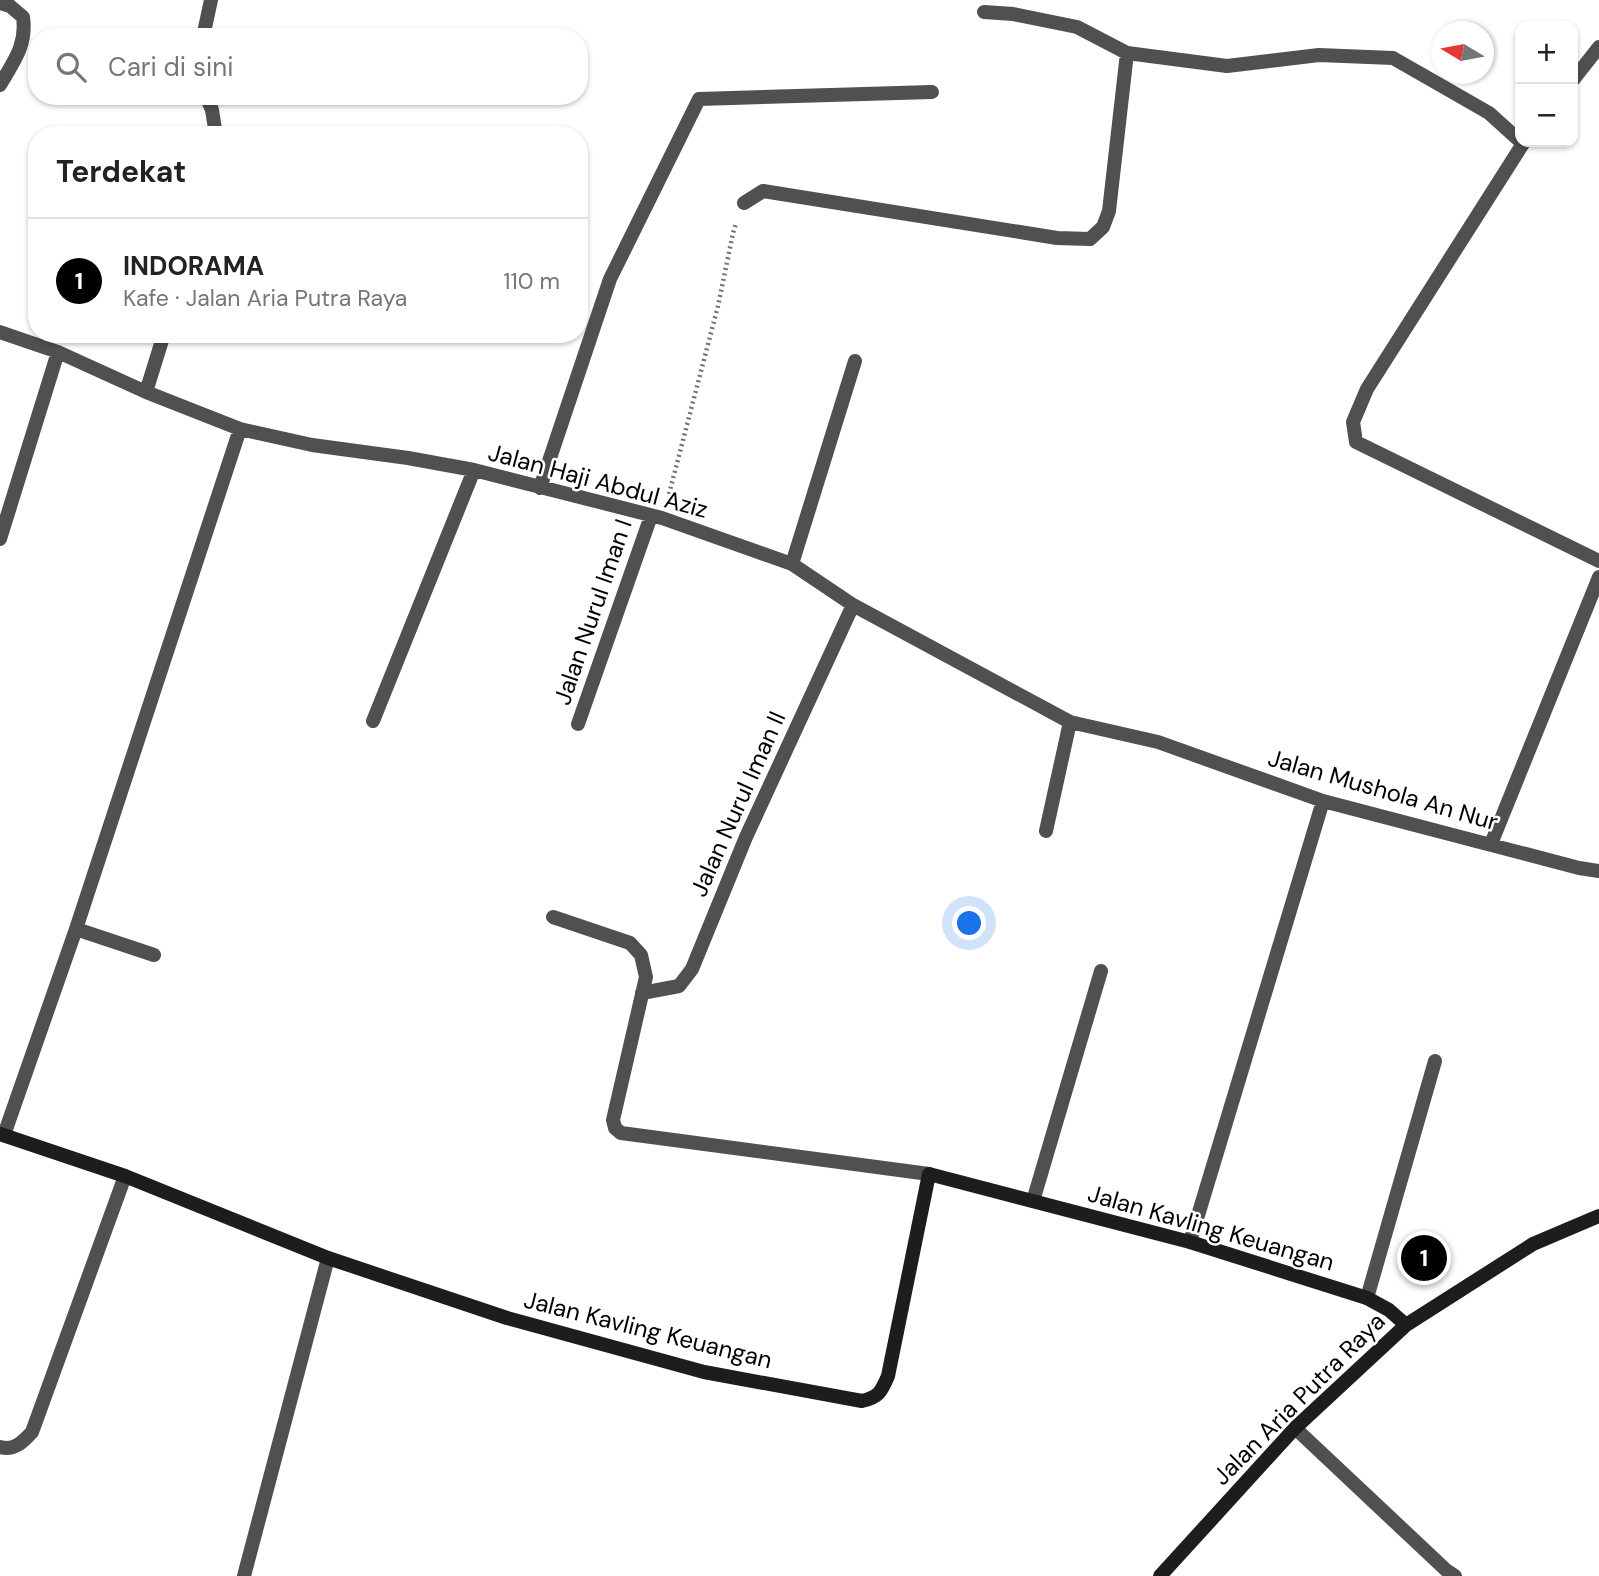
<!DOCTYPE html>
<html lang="id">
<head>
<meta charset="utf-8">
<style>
  :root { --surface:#fff; --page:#f6f6f6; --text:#222; --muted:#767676; --line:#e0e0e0; --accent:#000 }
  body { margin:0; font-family:"DM Sans",sans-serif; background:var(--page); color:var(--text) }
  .controls { position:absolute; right:21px; top:21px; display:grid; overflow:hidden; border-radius:14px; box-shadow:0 2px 5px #0004 }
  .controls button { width:63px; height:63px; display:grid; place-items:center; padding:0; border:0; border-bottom:2px solid var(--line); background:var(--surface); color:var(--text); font:35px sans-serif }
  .compass { position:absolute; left:1431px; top:21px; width:63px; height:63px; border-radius:50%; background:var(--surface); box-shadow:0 2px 5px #0004; rotate:280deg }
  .you { position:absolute; left:970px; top:924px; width:24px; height:24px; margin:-18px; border:5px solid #fff; border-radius:50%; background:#1a73e8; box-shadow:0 0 0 10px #1a73e833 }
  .badge { display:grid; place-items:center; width:46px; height:46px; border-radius:50%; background:var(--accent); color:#fff; font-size:23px; font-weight:700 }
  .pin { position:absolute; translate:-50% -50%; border:4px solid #fff; box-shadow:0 2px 7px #0006 }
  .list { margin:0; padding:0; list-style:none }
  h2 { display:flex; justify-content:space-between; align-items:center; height:91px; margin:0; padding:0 28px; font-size:30px }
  h2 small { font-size:23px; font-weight:400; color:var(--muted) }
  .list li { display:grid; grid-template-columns:46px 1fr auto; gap:21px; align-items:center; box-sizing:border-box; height:126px; padding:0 28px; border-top:2px solid var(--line) }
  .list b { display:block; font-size:26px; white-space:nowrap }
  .list p { margin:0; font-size:23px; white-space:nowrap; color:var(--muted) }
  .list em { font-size:23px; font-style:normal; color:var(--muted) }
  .icon { flex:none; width:38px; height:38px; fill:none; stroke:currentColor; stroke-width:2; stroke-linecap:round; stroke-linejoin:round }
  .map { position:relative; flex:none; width:1599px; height:1576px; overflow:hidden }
  .search { position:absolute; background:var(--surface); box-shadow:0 2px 5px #0004; left:28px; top:28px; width:560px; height:77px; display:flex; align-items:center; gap:18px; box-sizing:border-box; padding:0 24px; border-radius:28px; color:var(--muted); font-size:26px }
  .panel { position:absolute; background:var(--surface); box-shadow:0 2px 5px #0004; left:28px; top:126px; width:560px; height:217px; border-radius:28px }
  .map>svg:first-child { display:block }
</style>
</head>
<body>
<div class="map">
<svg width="1599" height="1576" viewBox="0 0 1599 1576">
  <rect width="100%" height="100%" fill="#fff"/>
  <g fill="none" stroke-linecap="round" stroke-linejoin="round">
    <path stroke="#727272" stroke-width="4.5" stroke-dasharray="2 3.5" stroke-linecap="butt" d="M669,494l49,-188 15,-73 3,-9"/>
    <path stroke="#505050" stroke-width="14" d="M792,564l63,-203"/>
    <path stroke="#505050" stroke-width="14" d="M0,3l10,3 13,11c4,28 -9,44 -23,68
      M984,12l29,2 64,13 50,26 100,13 92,-11 74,3 96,55 31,28
      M203,37l8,-37
      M1573,80l26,-33
      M206,96l6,14 4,25
      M1524,142l-157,247 -14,33 3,20 243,119
      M744,203l19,-12 294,47 33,1 13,-12 6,-16 18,-158
      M0,332l58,20 88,40 94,37 72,16 96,13 66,12 188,48 130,46 61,41 217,117 88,20 165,59 256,67 20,3
      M146,392l18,-58
      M540,488l70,-209 89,-180 233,-7
      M0,539l58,-187
      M373,721l101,-251
      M578,724l73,-208
      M1046,831l24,-109
      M1491,844l108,-267
      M553,917l77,26 11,12 5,22 -33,143 2,8 6,5 308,41
      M76,929l78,26
      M642,993l37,-7 13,-17 54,-132 107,-232
      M4,1135l72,-206 164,-500
      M1033,1201l68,-230
      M1190,1242l133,-441
      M1367,1298l68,-237
      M1295,1428l151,142 9,6
      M0,1447c14,4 23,-5 32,-15l93,-256
      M244,1576l84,-318"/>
    <path stroke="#1d1d1d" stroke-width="14" d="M0,1134l125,42 203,82 179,60 197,54 158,29c17,-4 19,-9 26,-25l41,-202 261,68 177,56 22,12 17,15
      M1160,1576l135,-148 111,-103 127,-81 66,-28"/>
  </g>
  <g text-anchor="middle" stroke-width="5" stroke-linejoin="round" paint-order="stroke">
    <g font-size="24" fill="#000" stroke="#fff">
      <text transform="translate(598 481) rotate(15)" y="8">Jalan Haji Abdul Aziz</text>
      <text transform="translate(593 612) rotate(-71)" y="8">Jalan Nurul Iman I</text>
      <text transform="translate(1383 790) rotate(16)" y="8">Jalan Mushola An Nur</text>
      <text transform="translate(738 804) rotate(-66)" y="8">Jalan Nurul Iman II</text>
      <text transform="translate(1211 1228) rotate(16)" y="8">Jalan Kavling Keuangan</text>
      <text transform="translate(648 1330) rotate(14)" y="8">Jalan Kavling Keuangan</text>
      <text transform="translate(1299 1399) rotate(-45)" y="8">Jalan Aria Putra Raya</text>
    </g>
  </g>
</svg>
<div class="controls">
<button>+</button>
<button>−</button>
</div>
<svg class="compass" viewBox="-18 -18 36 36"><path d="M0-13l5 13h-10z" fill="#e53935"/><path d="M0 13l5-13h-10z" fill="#767676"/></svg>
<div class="you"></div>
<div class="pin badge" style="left:1424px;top:1258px">1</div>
<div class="search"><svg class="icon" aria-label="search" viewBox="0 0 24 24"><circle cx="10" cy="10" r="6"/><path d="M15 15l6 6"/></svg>Cari di sini</div>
<section class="panel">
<h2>Terdekat<small></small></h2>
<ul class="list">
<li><span class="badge">1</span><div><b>INDORAMA</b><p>Kafe · Jalan Aria Putra Raya</p></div><em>110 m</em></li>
</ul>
</section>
</div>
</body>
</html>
